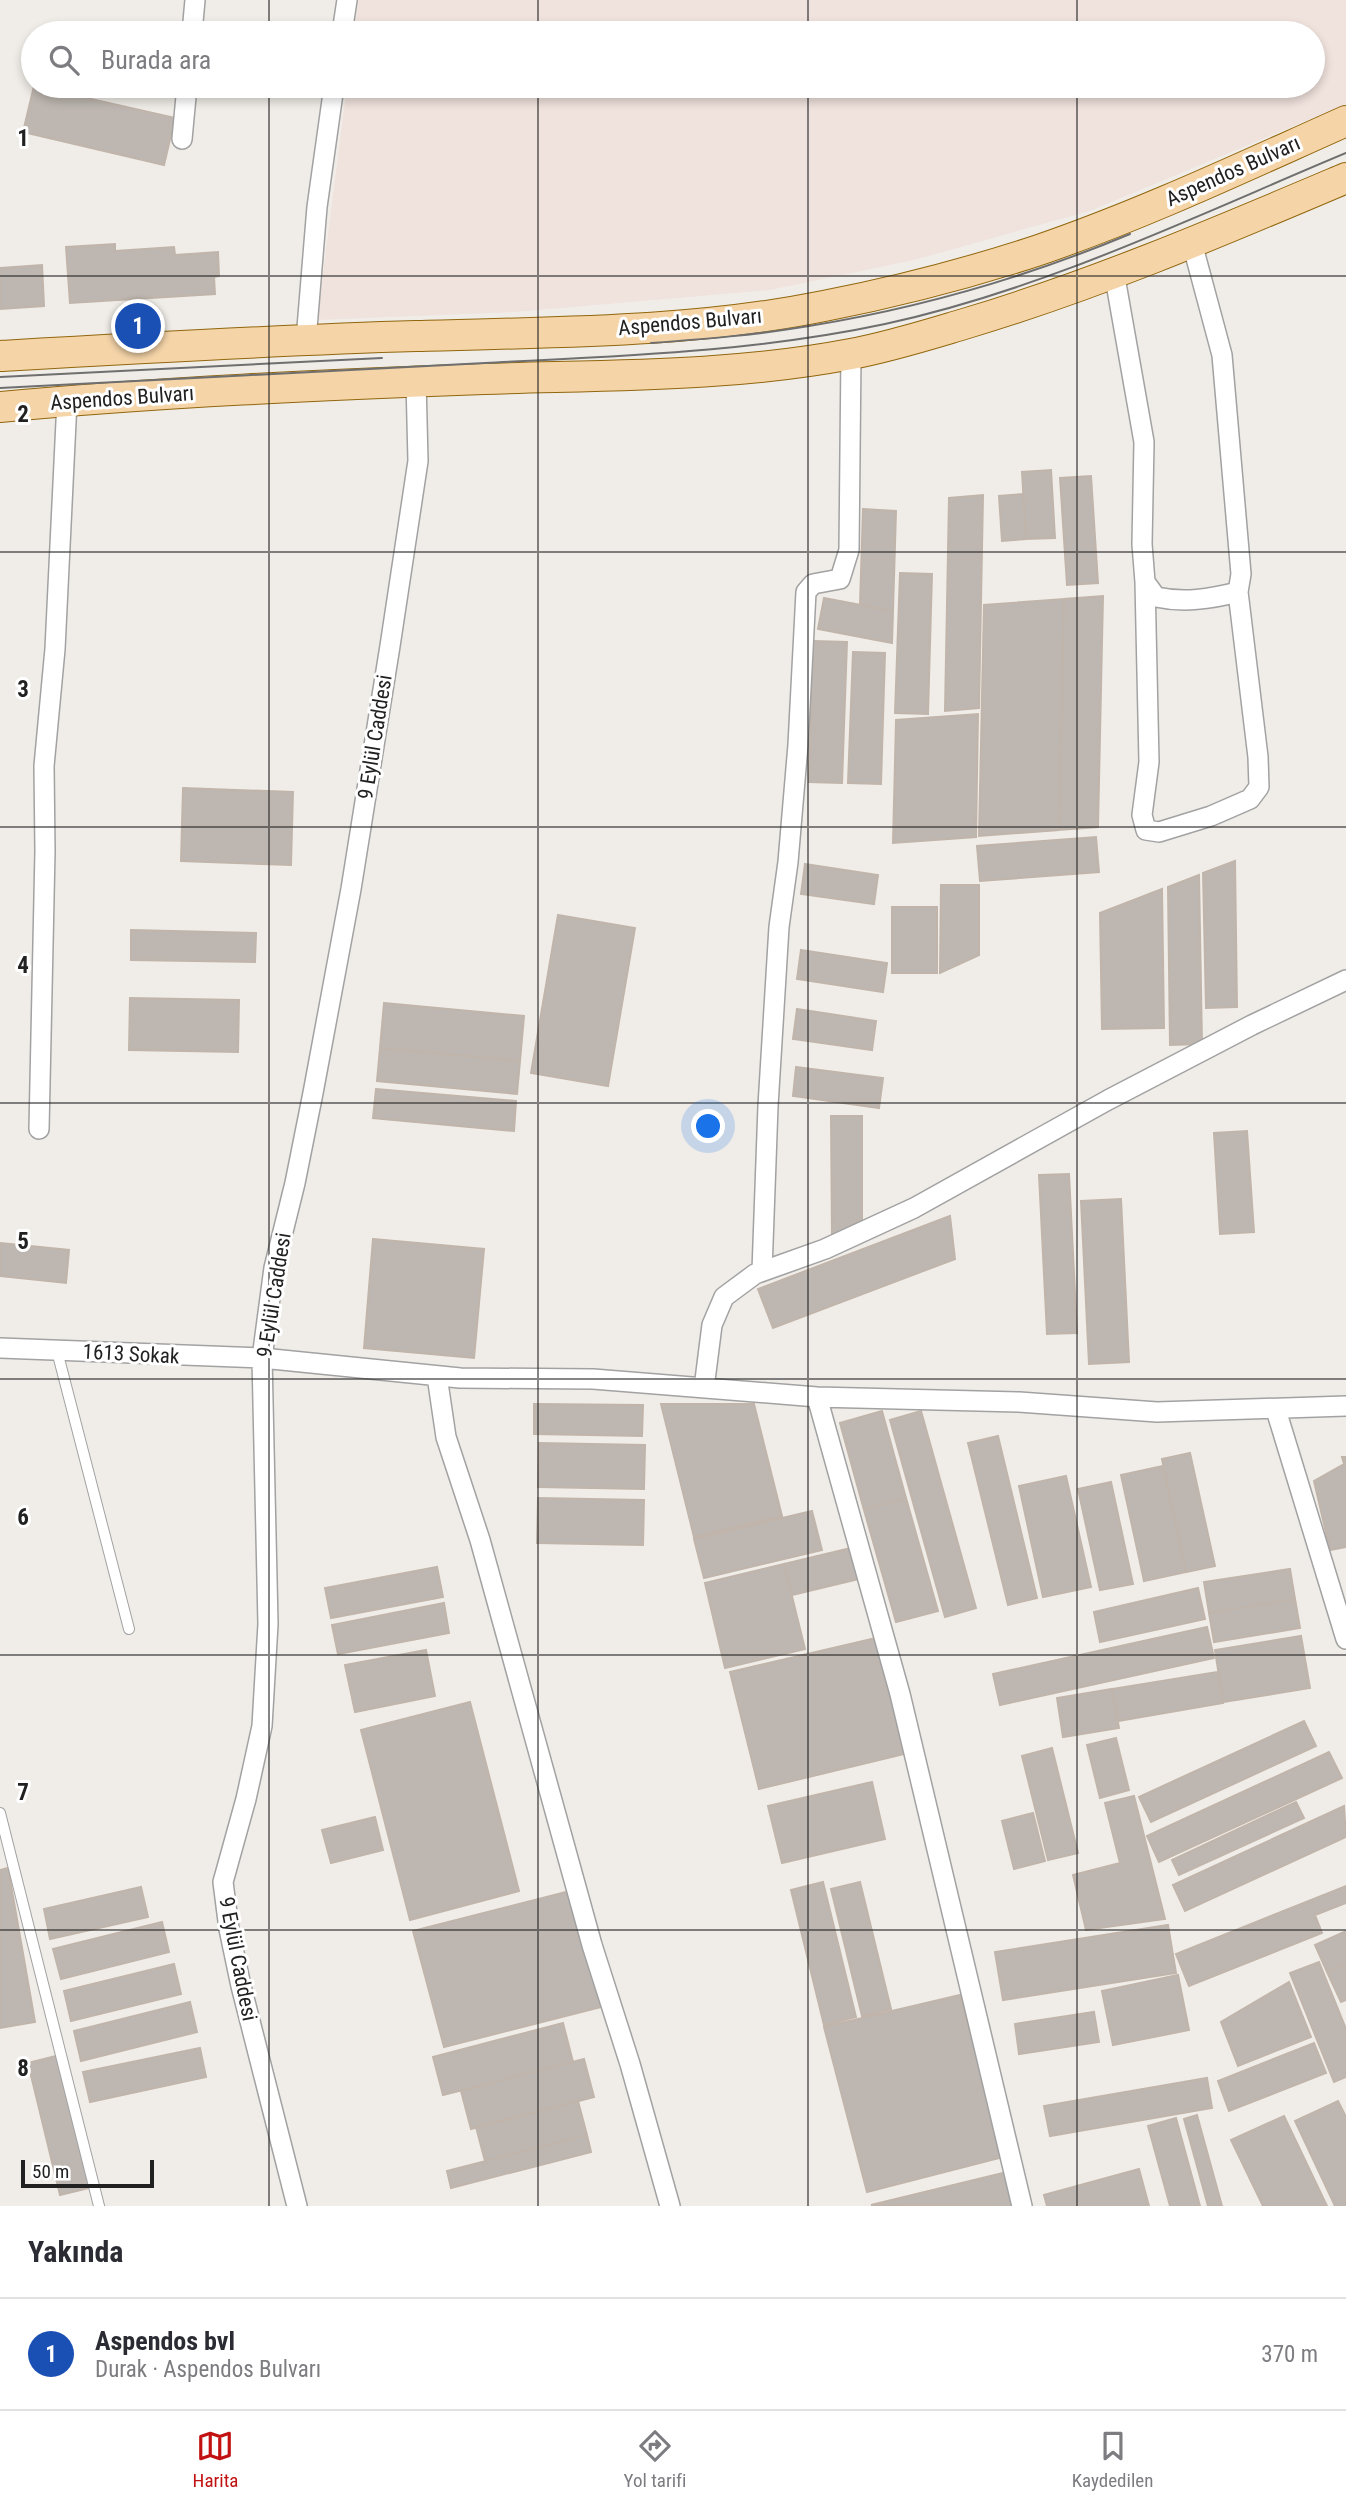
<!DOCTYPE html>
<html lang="tr">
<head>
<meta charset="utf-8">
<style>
  :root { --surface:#fff; --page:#f2f2f3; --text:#2b2b33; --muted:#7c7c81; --line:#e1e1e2; --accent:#c11110 }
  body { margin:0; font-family:"Roboto Condensed",sans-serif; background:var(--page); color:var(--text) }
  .scale { position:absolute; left:21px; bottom:18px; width:133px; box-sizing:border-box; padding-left:7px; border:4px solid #212121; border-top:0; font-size:19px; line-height:24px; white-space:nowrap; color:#212121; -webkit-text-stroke:5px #fff; paint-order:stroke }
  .you { position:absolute; left:709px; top:1127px; width:24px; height:24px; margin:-18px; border:5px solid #fff; border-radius:50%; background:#1a73e8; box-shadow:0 0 0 10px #1a73e833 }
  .badge { display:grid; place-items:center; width:46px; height:46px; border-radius:50%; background:var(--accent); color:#fff; font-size:23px; font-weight:700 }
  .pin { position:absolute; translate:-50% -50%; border:4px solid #fff; box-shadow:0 2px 7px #0006 }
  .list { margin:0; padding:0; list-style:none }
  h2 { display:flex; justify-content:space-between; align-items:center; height:91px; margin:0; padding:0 28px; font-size:30px }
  h2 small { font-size:23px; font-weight:400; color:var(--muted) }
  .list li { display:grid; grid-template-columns:46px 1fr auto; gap:21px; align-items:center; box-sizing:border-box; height:112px; padding:0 28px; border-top:2px solid var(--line) }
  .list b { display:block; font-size:26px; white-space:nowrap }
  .list p { margin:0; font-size:23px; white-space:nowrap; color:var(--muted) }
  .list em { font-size:23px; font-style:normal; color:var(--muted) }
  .icon { flex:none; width:38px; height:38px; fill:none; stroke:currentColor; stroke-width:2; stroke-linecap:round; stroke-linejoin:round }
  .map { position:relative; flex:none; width:1346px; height:2206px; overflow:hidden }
  .search { position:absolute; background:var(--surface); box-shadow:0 4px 10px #0003; left:21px; right:21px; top:21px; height:77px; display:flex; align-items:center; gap:18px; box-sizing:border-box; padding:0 24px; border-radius:38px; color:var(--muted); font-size:26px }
  .sheet { height:203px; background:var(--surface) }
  nav { display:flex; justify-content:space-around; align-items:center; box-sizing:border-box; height:98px; border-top:2px solid var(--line); background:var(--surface); font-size:19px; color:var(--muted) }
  nav a { display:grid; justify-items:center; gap:4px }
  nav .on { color:var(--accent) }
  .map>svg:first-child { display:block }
</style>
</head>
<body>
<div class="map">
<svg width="1346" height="2206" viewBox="0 0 1346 2206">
  <rect width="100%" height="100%" fill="#f0ede8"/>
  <path fill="#f0e2dd" d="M358,0h988v104l-256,107 -176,49 -144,30 -255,22 -198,8 30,-234h966v-53h-959z"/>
  <path fill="#beb7b1" stroke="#c1b5ab" stroke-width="2" d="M34,86l141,32 -11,47 -141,-33z
    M115,244v7l59,-4 1,8 43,-3 1,24 -5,1 1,17 -145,9 -4,-56z
    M42,265l2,41 -44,3v-41z
    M1051,470l4,68 -29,1 -4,-67z
    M1091,476l7,107 -31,2 -7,-107z
    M1023,494l3,45 -24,2 -3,-45z
    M983,495l-4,213 -34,3 4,-213z
    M863,509l33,2 -3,100 -33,-6z
    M900,573l32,1 -4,140 -33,-1z
    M1103,596l-5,231 -39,3 5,-231z
    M824,598l69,13 -1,32 -74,-14z
    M1064,599l-5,231 -80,6 5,-231z
    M813,641l34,1 -5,141 -33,-1z
    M853,652l32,1 -4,131 -33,-1z
    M978,714l-2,123 -83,6 3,-123z
    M183,788l110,4 -2,73 -110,-4z
    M1096,837l3,35 -119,9 -3,-35z
    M1235,861l2,146 -31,1 -3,-135z
    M805,864l73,11 -4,29 -73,-10z
    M1199,875l3,169 -32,1 -2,-158z
    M941,885h38v70l-39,18z
    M1162,889l2,139 -62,1 -2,-116z
    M892,907h45v66h-45z
    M558,915l77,13 -27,158 -77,-13z
    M131,930l125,3 -1,29 -124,-2z
    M801,950l86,13 -4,29 -86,-13z
    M130,998l109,2 -1,52 -109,-2z
    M384,1003l140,13 -4,45 -140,-13z
    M797,1009l79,12 -4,29 -79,-11z
    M380,1048l140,13 -3,33 -140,-13z
    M796,1067l87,11 -4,30 -86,-12z
    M376,1089l140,12 -2,30 -141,-13z
    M831,1116h31v104l-30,17z
    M1247,1131l7,101 -34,2 -6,-101z
    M1069,1174l8,159 -30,1 -8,-159z
    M1121,1199l8,163 -40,2 -8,-163z
    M950,1216l5,43 -182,69 -15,-39z
    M373,1239l111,10 -10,109 -110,-10z
    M0,1243l69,7 -3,33 -66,-7z
    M534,1404l109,1 -1,31 -108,-2z
    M661,1404h93l28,112 -88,21z
    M882,1411l24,87 -42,12 -24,-87z
    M921,1411l55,197 -31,9 -55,-197z
    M998,1436l39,162 -29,7 -40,-162z
    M539,1443l106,2 -1,44 -106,-2z
    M1190,1453l25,113 -29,6 -24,-113z
    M1342,1457h4v90l-16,3 -16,-69 30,-17z
    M1163,1466l23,106 -42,9 -23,-106z
    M1066,1476l25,111 -48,10 -24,-111z
    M1111,1482l22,102 -33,6 -22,-101z
    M538,1498l106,2 -1,45 -106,-2z
    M906,1498l32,113 -42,11 -32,-112z
    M812,1511l10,39 -118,28 -10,-39z
    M855,1547l8,31 -71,17 -8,-31z
    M784,1564l21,85 -80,19 -20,-85z
    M437,1567l6,30 -112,21 -6,-30z
    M1290,1569l5,30 -86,14 -5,-31z
    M1198,1588l7,31 -105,23 -6,-30z
    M1295,1599l5,29 -86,14 -5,-29z
    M444,1603l5,30 -111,21 -6,-29z
    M1207,1627l7,31 -214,47 -7,-31z
    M1301,1636l9,52 -87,14 -8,-52z
    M876,1638l28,116 -145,35 -29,-117z
    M426,1650l9,46 -80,16 -10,-47z
    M1218,1672l5,31 -105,18 -6,-32z
    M1112,1689l7,39 -56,9 -6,-39z
    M470,1702l49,189 -109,29 -49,-190z
    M1304,1721l12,25 -165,76 -12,-25z
    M1116,1738l13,52 -29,8 -13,-53z
    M1052,1748l26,105 -30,7 -26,-104z
    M1329,1752l13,26 -183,84 -12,-26z
    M872,1782l13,57 -103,24 -14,-57z
    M1134,1796l31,123 -79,11 -13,-55 47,-12 -15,-60z
    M1296,1802l8,16 -125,57 -7,-15z
    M1344,1806l2,31 -161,74 -12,-26z
    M1033,1813l12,48 -31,8 -12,-48z
    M375,1817l8,33 -52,13 -9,-33z
    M8,1868l27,154 -35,6v-158z
    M823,1882l33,135 -32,8 -33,-135z
    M860,1882l31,127 -29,7 -31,-127z
    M1346,1886v17l-31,12 7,18 -133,53 -13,-32z
    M141,1887l7,30 -98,22 -6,-30z
    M570,1891l31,116 -157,40 -31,-116z
    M162,1922l7,30 -108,27 -8,-30z
    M1168,1925l8,48 -173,27 -8,-48z
    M1346,1931v33l-19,8 -12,-27z
    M1319,1962l27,67v48l-12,5 -44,-109z
    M174,1964l7,30 -110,27 -7,-30z
    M1346,1964v36l-5,2 -14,-30z
    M1178,1975l11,55 -76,15 -11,-54z
    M1289,1982l22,55 -73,29 -17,-44z
    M960,1995l43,162 -136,35 -43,-165z
    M190,2002l7,30 -116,29 -7,-30z
    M1094,2012l5,30 -80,12 -4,-30z
    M563,2023l10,39 -130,33 -10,-38z
    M1314,2043l12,30 -97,38 -11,-30z
    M200,2048l6,29 -116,25 -7,-30z
    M60,2055l33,132 -33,8 -32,-132z
    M584,2059l10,38 -123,32 -10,-38z
    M1207,2078l5,30 -162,28 -6,-30z
    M578,2101l9,34 -102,26 -9,-34z
    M1338,2101l8,16v89h-11l-40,-85z
    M1197,2115l25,91h-14l-24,-87z
    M1284,2116l43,90h-64l-32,-66z
    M1176,2118l24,88h-30l-22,-80z
    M587,2135l4,17 -140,36 -4,-17z
    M1139,2169l10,37h-102l-3,-11z
    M1007,2172l8,34 -144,-1z"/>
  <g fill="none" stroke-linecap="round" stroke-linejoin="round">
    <defs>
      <path id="lane" d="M57,1351l72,278
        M0,1813l99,393"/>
      <path id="street" d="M192,33l3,-33
        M342,33l5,-33
        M182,139l5,-53
        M1114,272l30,170 -2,102 3,38 11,15c28,6 54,2 82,-5
        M306,340l11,-133 17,-121
        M1145,582l4,180 -7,53 4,15 13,2 52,-16 39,-17 9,-12 -1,-30 -20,-165 3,-18 -19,-219 -30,-112
        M39,1129l6,-278 -1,-85 11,-117 12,-248
        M762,1271l6,-165 11,-179 9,-65 10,-117 8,-153 7,-8 27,-5 9,-29 2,-196
        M0,1348l262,10 198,20 133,1 224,18 202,5 138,10 189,-6
        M437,1376l9,61 34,103 112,405 38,119 40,142
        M704,1388l8,-63 12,-28 31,-23 70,-25 89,-41 194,-108 144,-75 94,-45
        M817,1397l83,297 122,512
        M1276,1410l70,229
        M297,2206l-56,-220 -12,-57 -6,-47 23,-83 16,-73 6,-102 -6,-266 12,-90 21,-85 18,-90 38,-204 39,-243 28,-185 -2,-80"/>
      <path id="primary" d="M0,356c139,-8 277,-16 416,-20 136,-4 274,-3 408,-30 72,-14 145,-33 215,-56 105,-36 206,-84 307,-129
        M0,407c161,-15 323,-22 484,-28 122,-4 247,-2 367,-25 38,-7 76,-19 113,-30 131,-39 257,-93 382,-146"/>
    </defs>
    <use href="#lane" stroke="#a2a2a2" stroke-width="12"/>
    <use href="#street" stroke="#a2a2a2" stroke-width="22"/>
    <use href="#primary" stroke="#91660c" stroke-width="32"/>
    <use href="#lane" stroke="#fff" stroke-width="10"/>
    <use href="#street" stroke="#fff" stroke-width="19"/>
    <use href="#primary" stroke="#f5d4a8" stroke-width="30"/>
    <path stroke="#6f6f6f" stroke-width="2" d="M651,343c53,-4 106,-8 158,-17 111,-18 218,-49 321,-92
      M0,377l382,-19
      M0,388c162,-8 323,-17 485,-25 134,-7 269,-11 400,-39 161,-35 310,-108 461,-171"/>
  </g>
  <path fill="none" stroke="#212121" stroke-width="2" stroke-opacity="0.55" d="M269,0v33M538,0v33M808,0v33M1077,0v33M269,86v2120M538,86v2120M808,86v2120M1077,86v2120M0,276h1346M0,552h1346M0,827h1346M0,1103h1346M0,1379h1346M0,1655h1346M0,1930h1346"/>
  <g text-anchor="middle" stroke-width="6" stroke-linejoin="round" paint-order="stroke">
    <g font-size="21" fill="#212121" stroke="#fff">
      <text transform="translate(1233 171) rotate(-24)" y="7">Aspendos Bulvarı</text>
      <text transform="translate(690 322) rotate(-5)" y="7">Aspendos Bulvarı</text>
      <text transform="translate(122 398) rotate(-4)" y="7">Aspendos Bulvarı</text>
      <text transform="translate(375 737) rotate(-81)" y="7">9 Eylül Caddesi</text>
      <text transform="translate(274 1295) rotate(-81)" y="7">9 Eylül Caddesi</text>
      <text transform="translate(131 1354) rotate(3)" y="7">1613 Sokak</text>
      <text transform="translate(238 1959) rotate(79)" y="7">9 Eylül Caddesi</text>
    </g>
  </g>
  <g font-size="23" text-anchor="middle" font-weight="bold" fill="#212121" stroke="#fff" stroke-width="6" stroke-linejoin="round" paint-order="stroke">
    <text x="23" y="146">1</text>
    <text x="23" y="422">2</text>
    <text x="23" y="697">3</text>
    <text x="23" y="973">4</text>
    <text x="23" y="1249">5</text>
    <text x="23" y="1525">6</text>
    <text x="23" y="1800">7</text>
    <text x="23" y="2076">8</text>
  </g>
</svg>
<div class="scale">50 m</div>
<div class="you"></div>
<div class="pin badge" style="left:138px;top:326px;background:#1a4fb4">1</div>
<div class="search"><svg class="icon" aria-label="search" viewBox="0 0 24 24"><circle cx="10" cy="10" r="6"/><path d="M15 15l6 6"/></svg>Burada ara</div>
</div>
<section class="sheet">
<h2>Yakında<small></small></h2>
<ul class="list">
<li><span class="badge" style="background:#1a4fb4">1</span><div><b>Aspendos bvl</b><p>Durak · Aspendos Bulvarı</p></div><em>370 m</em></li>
</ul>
</section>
<nav>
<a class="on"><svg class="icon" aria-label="map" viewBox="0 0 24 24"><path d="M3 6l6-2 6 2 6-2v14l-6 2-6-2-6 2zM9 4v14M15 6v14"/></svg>Harita</a>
<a><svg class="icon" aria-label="directions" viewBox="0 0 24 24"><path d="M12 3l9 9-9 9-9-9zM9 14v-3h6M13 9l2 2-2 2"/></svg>Yol tarifi</a>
<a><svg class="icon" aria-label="saved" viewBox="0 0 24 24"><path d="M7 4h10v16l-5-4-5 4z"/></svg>Kaydedilen</a>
</nav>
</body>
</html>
